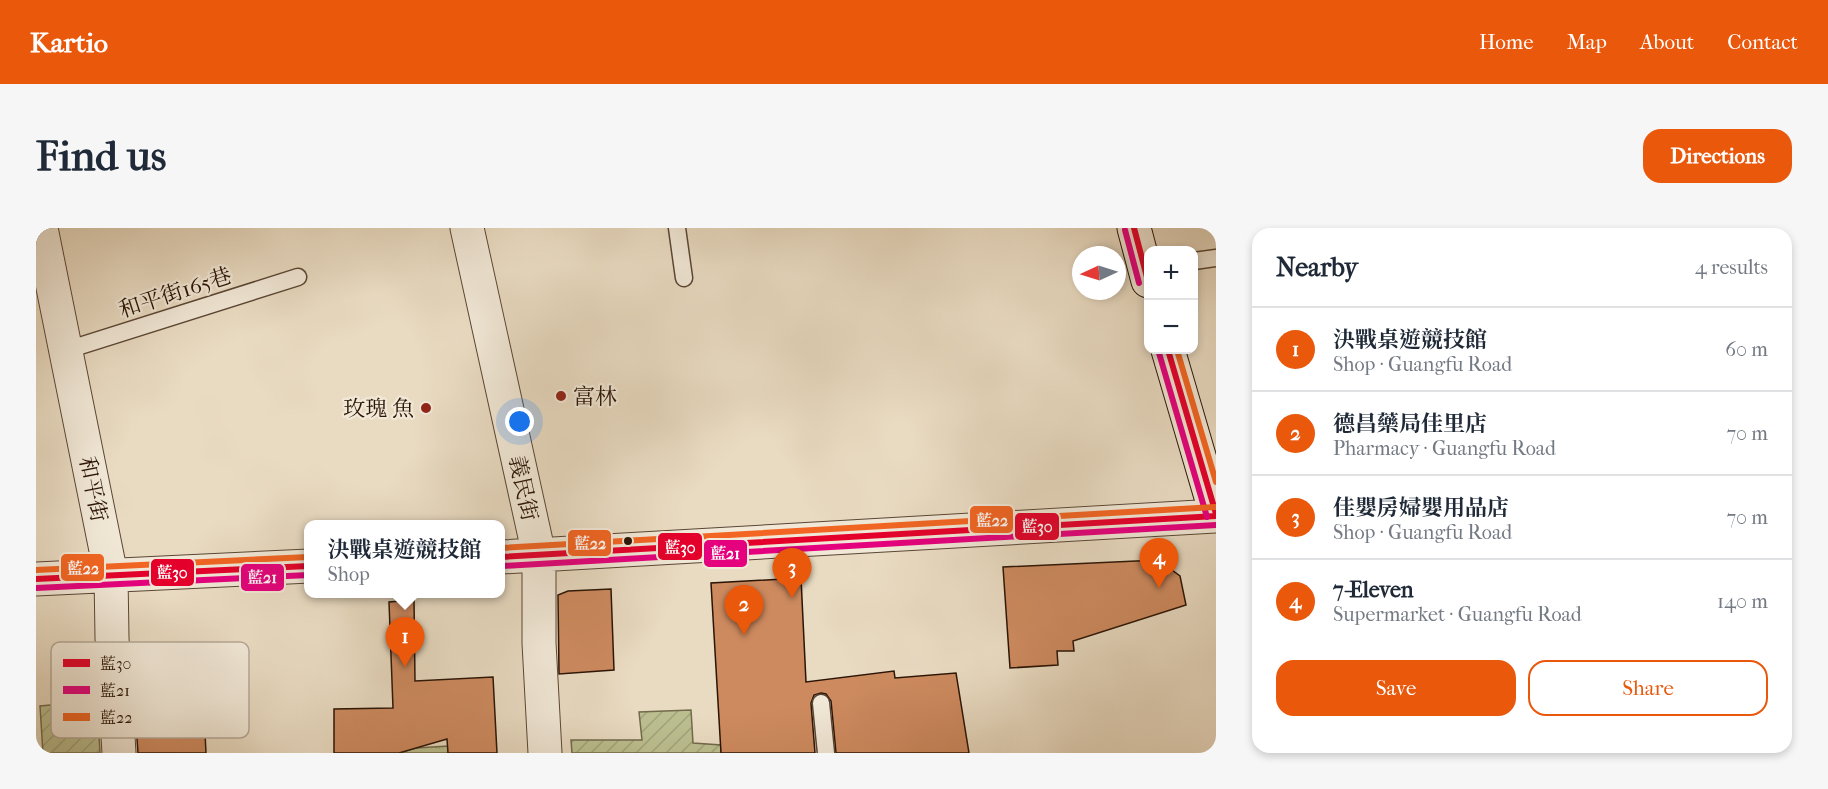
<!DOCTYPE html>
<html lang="en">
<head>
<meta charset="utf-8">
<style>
  :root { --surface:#fff; --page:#f6f6f7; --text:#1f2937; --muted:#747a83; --line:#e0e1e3; --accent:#ea580c }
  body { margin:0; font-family:"IM FELL French Canon","Noto Serif TC",serif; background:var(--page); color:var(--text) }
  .controls { position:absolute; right:18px; top:18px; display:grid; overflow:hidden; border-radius:12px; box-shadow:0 3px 9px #0003 }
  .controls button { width:54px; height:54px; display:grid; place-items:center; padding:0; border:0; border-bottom:2px solid var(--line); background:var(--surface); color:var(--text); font:30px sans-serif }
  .compass { position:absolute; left:1036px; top:18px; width:54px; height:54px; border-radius:50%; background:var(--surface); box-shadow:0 3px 9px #0003; rotate:266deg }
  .you { position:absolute; left:484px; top:194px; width:21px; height:21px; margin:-15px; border:4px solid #fff; border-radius:50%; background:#1a73e8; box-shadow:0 0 0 9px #1a73e833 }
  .badge { display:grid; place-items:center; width:39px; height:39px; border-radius:50%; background:var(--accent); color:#fff; font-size:20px; font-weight:700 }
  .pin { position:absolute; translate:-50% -50px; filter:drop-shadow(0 2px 3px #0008) }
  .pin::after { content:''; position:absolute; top:32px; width:21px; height:18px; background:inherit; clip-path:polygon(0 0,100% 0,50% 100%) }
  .popup { position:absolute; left:268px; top:292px; width:201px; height:78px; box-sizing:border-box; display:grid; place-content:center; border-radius:12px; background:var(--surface); filter:drop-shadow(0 2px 4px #0005); font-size:20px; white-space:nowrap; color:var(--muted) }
  .popup b { font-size:22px; color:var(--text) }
  .popup::after { content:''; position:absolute; left:50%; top:100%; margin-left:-12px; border:12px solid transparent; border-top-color:var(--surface) }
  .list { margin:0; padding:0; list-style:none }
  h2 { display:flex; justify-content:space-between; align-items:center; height:78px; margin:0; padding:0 24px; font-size:26px }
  h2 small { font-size:20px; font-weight:400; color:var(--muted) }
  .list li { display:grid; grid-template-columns:39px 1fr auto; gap:18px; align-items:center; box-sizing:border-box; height:84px; padding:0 24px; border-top:2px solid var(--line) }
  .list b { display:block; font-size:22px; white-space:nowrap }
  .list p { margin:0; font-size:20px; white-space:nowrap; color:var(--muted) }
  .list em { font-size:20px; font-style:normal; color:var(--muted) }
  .actions { display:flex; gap:12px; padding:18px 24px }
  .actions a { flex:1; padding:14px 0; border:2px solid var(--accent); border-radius:18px; text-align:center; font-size:21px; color:var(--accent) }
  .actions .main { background:var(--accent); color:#fff }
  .map { position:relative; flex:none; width:1180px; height:525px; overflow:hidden; border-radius:18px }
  header { display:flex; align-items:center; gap:36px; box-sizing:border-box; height:84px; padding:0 30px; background:var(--accent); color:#fff }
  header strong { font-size:28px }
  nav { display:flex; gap:33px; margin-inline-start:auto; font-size:21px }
  .intro { display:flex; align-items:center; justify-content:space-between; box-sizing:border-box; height:144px; padding:0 36px }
  h1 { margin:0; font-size:42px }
  .button { padding:15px 27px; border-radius:18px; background:var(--accent); color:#fff; font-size:21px; font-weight:700 }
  main { display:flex; gap:36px; padding:0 36px }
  aside { flex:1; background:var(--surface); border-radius:18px; box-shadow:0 3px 9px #0003 }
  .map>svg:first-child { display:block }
</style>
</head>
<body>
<header>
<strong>Kartio</strong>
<nav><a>Home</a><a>Map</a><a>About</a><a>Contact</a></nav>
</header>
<div class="intro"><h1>Find us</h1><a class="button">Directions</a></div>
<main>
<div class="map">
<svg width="1180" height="525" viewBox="0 0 1180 525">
  <defs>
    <pattern id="grass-tufts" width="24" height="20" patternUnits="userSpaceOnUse" patternTransform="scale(1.5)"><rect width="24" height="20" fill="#bbbf90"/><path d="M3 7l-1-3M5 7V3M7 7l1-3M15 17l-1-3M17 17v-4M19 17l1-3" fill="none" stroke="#a1a37b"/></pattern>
    <pattern id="garden-furrows" width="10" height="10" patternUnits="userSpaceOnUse" patternTransform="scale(1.5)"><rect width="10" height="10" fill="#bbbf90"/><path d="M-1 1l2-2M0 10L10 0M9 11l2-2" fill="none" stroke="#a1a37b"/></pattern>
  </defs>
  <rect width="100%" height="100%" fill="#e9dbc2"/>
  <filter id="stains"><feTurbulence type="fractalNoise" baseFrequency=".00333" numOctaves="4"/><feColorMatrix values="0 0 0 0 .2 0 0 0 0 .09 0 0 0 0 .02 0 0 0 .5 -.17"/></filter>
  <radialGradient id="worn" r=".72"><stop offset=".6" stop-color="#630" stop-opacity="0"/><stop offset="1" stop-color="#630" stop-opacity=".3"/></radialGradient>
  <path fill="url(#grass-tufts)" stroke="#726a4b" stroke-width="1.5" d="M412,518v7h-49l17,-5z"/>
  <path fill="url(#garden-furrows)" stroke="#726a4b" stroke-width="1.5" d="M61,473l3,52h-57l-3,-47z
    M655,482l2,33 28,2v8h-149l-1,-13h71l-3,-28z"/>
  <path fill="#cd8a5f" stroke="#2a1406" stroke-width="1.5" d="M1122,332l22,16 6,29 -113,36 1,10h-17l1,14 -48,3 -7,-101z
    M765,350l5,104 88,-11 1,7 61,-5 13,80h-133l-5,-52 -5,-7 -5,-1 -7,2 -3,8 4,50h-94l-10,-170z
    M575,361l3,81 -55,4 -1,-79 10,-4z
    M378,372l1,81 78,-4 4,76h-49l-1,-14 -48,14h-65v-44l59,-1 -4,-106z
    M167,464l3,61h-68l-4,-58z"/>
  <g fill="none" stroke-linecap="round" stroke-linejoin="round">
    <defs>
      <path id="service" d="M641,0l7,50
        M1158,33l22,-3
        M31,122l231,-73
        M785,475l5,50"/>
      <path id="minor" d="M5,0l70,347 1,63 7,115
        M431,0l72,327v88l6,110
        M465,329l715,-41
        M0,351l273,-13"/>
      <path id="secondary" d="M1098,0l14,53
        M1132,122l48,164"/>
    </defs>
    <use href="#service" stroke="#5a4635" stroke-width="19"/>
    <use href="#minor" stroke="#5a4635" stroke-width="35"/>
    <use href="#secondary" stroke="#2a1406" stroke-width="35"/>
    <use href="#service" stroke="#f1e8d7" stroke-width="16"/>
    <use href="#minor" stroke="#f1e8d7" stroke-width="33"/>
    <use href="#secondary" stroke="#f1e8d7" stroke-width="33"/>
    <defs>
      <path id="bus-1" d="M1098,0l14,53
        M1132,122l48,164
        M465,329l715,-41
        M0,351l273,-13"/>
      <path id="bus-2" d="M1089,2l14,53
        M1123,125l48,164
        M466,338l714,-41
        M0,360l273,-13"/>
      <path id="bus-3" d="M1141,122l39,132
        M465,320l714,-41
        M0,342l273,-13"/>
    </defs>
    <use href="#bus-1" stroke="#f1e8d7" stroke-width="10"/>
    <use href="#bus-2" stroke="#f1e8d7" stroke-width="10"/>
    <use href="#bus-3" stroke="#f1e8d7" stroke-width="10"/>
    <use href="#bus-1" stroke="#e4002b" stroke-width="6"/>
    <use href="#bus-2" stroke="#e5007d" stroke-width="6"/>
    <use href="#bus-3" stroke="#f26522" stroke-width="6"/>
  </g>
  <g fill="#8f2418" stroke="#f1e8d7" stroke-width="2">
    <circle cx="525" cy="168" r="6"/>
    <circle cx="390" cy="180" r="6"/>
  </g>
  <circle fill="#2a1406" stroke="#f1e8d7" stroke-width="2" cx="592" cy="313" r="5"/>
  <g text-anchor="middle" stroke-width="4.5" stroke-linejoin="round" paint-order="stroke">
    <g font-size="22" fill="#2a1406" stroke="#f1e8d7">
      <text transform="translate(139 64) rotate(-18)" y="8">和平街165巷</text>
      <text transform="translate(488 260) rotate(78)" y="8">義民街</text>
      <text transform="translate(58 261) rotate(79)" y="8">和平街</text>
    </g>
    <g font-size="22" fill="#2a1406" stroke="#f1e8d7" text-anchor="start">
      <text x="537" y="176">富林</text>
      <text x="378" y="188" text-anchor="end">玫瑰 魚</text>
    </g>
  </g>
  <rect x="15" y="414" width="198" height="96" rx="9" fill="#f1e8d7" stroke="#b5a898" stroke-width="1.5"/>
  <rect x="27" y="431" width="27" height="8" fill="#e4002b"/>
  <rect x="27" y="458" width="27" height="8" fill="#e5007d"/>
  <rect x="27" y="485" width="27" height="8" fill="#f26522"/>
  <g font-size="16" fill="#2a1406">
    <text x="64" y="441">藍30</text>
    <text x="64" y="468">藍21</text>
    <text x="64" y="495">藍22</text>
  </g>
  <g stroke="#f1e8d7" stroke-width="2">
    <rect x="933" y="277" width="45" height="29" rx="6" fill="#f26522"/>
    <rect x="978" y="284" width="46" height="29" rx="6" fill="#e4002b"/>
    <rect x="531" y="301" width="45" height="28" rx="6" fill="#f26522"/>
    <rect x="621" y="304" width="46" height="29" rx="6" fill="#e4002b"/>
    <rect x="667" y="311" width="45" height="29" rx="6" fill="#e5007d"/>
    <rect x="24" y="325" width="45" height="29" rx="6" fill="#f26522"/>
    <rect x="114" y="330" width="45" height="29" rx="6" fill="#e4002b"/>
    <rect x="204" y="335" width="45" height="29" rx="6" fill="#e5007d"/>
  </g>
  <g font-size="16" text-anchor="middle" font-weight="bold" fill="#fff">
    <text x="956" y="298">藍22</text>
    <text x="1001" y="304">藍30</text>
    <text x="554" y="321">藍22</text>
    <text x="644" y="325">藍30</text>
    <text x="689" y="331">藍21</text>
    <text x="47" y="346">藍22</text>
    <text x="136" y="350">藍30</text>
    <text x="226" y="355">藍21</text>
  </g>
  <rect width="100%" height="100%" filter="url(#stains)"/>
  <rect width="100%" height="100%" fill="url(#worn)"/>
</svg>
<div class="controls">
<button>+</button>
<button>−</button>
</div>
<svg class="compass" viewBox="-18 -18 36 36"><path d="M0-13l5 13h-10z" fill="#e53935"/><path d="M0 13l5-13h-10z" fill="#747a83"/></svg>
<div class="you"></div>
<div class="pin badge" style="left:369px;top:439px">1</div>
<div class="popup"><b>決戰桌遊競技館</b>Shop</div>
<div class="pin badge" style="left:708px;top:407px">2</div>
<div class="pin badge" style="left:756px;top:370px">3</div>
<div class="pin badge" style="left:1123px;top:360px">4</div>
</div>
<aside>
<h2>Nearby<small>4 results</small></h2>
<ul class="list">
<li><span class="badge">1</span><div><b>決戰桌遊競技館</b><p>Shop · Guangfu Road</p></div><em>60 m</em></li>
<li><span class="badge">2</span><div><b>德昌藥局佳里店</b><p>Pharmacy · Guangfu Road</p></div><em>70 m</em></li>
<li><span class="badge">3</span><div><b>佳嬰房婦嬰用品店</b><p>Shop · Guangfu Road</p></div><em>70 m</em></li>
<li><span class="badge">4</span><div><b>7-Eleven</b><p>Supermarket · Guangfu Road</p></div><em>140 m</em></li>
</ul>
<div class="actions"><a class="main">Save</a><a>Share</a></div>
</aside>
</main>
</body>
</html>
